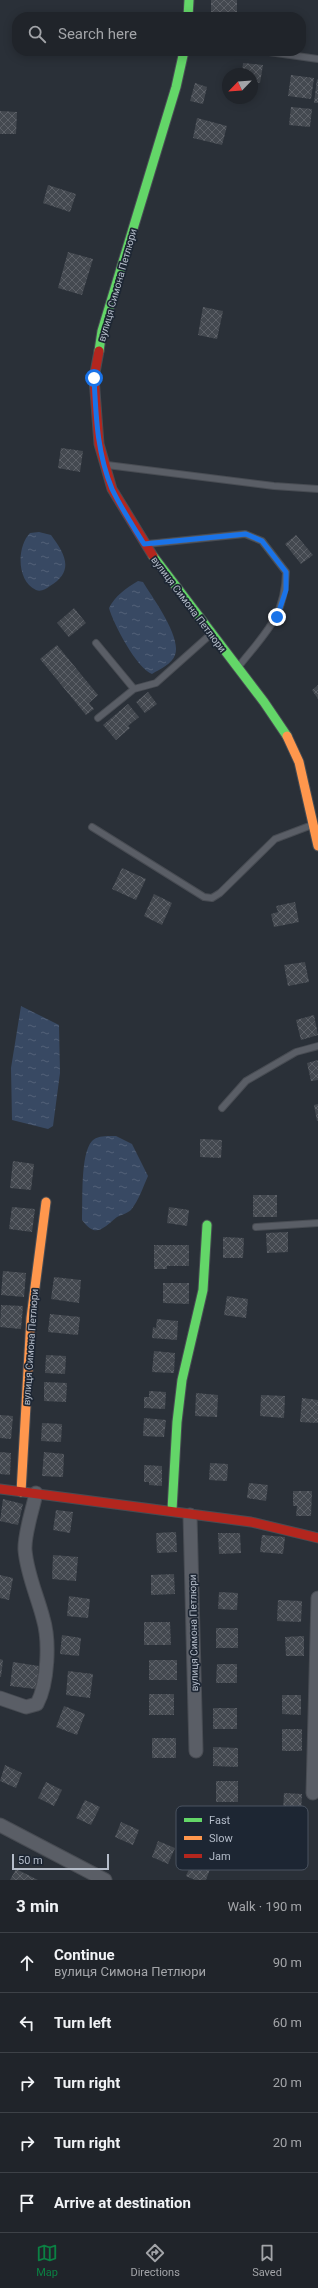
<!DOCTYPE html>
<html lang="en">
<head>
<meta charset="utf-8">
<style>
  :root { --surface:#20242a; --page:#282c32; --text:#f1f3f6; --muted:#a2a4a8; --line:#3d4147; --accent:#0b8043 }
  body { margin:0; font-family:Roboto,sans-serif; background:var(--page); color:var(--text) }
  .compass { position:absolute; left:222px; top:68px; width:36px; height:36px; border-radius:50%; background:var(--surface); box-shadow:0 2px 10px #0003; rotate:245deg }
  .scale { position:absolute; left:12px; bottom:10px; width:97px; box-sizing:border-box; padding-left:4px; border:2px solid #b4bcc9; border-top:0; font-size:11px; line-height:14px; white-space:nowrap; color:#b4bcc9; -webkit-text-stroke:3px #1d2633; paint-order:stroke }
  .stop { position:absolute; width:12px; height:12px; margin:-9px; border:3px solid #1a73e8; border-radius:50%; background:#fff }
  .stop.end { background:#1a73e8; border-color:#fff; box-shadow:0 1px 4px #0008 }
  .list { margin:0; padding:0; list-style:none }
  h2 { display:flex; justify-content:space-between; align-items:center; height:52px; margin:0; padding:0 16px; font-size:17px }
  h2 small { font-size:13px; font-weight:400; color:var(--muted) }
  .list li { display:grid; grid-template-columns:26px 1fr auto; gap:12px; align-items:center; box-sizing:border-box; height:60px; padding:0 16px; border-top:1px solid var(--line) }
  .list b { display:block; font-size:15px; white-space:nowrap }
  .list p { margin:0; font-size:13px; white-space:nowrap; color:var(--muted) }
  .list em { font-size:13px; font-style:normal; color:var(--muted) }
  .icon { flex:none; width:22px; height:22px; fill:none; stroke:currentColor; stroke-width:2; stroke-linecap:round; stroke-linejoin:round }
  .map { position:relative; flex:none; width:318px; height:1880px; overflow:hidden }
  .search { position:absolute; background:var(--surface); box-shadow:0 2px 10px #0003; left:12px; right:12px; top:12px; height:44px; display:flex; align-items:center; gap:10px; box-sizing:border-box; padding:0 14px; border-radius:16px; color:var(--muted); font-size:15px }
  .sheet { height:352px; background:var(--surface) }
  nav { display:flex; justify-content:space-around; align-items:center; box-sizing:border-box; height:56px; border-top:1px solid var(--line); background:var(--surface); font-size:11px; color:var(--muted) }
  nav a { display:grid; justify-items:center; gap:2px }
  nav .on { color:var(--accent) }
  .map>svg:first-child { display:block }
</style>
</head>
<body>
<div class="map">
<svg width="318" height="1880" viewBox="0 0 318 1880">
  <defs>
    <pattern id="water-ripples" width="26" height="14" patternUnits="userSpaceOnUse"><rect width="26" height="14" fill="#384963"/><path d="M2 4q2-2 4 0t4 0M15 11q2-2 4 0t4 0" fill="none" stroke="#526178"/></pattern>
    <pattern id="building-cross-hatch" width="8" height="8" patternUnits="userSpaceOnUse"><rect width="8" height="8" fill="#444950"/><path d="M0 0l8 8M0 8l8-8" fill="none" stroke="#5d6168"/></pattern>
  </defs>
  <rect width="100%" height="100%" fill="#2a3038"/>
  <path fill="url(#water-ripples)" d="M39,532l12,3c14,19 24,36 -1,51 -4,3 -9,6 -14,4 -20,-9 -19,-44 -6,-57z
    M138,581l5,1c9,15 39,55 32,73 -3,9 -15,14 -23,19 -15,-5 -39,-51 -43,-66 6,-12 17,-20 29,-27z
    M21,1006l38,19 1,48 -7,53 -5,3 -36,-9 -1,-52z
    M116,1136l16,8 16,32c-5,11 -9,24 -17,34 -3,3 -10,5 -14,7 -14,11 -21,22 -35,3 1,-18 -2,-66 10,-79 6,-6 16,-5 24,-5z"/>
  <path fill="url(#building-cross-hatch)" d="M211,0h26v17h-26z
    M243,63l20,2 -3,18 -8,-1v-8h-10z
    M291,75l23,3 -3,21 -23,-3z
    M317,79l1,1v23h-4z
    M195,83l12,4 -4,17 -13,-3z
    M291,107l21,2 -2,18 -21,-2z
    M0,111l17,1 -1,22h-16z
    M197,118l30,8 -5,19 -29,-7z
    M48,185l28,9 -6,18 -27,-9z
    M68,252l25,7 -11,36 -24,-7z
    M203,307l20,4 -6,28 -19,-4z
    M61,448l22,3 -3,21 -22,-4z
    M296,535l17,20 -12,9 -16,-20z
    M74,608l12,15 -17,14 -12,-14z
    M57,645l41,50 -9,8 5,6 -8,6 -46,-56z
    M318,685v14l-6,-9z
    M148,692l9,12 -12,9 -9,-11z
    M128,704l11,13 -11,9 2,2 -14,12 -13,-15z
    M122,868l24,11 -10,21 -24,-11z
    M154,894l18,9 -10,22 -18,-9z
    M295,902l4,20 -25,5 -3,-13 7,-2 -2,-6z
    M305,962l4,20 -21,4 -4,-21z
    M314,1015l4,20 -17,5 -5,-20z
    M318,1060v20l-7,1 -4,-18z
    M318,1104v17h-1l-3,-16z
    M200,1139l22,1 -1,18 -21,-1z
    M13,1161l21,3 -3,26 -21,-2z
    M253,1195h24v22h-24z
    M12,1207l23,2 -3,23 -23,-3z
    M169,1207l20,3 -2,16 -20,-3z
    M288,1232v20l-21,1 -1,-20z
    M223,1237l21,1 -1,20h-20z
    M154,1245h35v21h-22v3h-13z
    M3,1271l23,2 -2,24 -23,-2z
    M54,1277l27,3 -2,23 -28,-4z
    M163,1283h26v21l-26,-1z
    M227,1296l21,3 -2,19 -22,-3z
    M1,1305l22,1 -2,23 -21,-2z
    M50,1314l30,3 -2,18 -30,-3z
    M157,1319l21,2 -1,19 -25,-2 1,-11 3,1z
    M154,1351l21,2 -1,20 -22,-1z
    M46,1355l20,1 -1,18 -20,-1z
    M44,1382l23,1 -1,19 -22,-1z
    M149,1391l17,1 -1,17 -21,-1v-11h5z
    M196,1393l22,2 -1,22 -22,-1z
    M261,1395l24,1 -1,22 -24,-2z
    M302,1398l16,2v23l-18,-1z
    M0,1415l13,1 -2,23 -11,-1z
    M144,1418l22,2 -2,17 -21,-1z
    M42,1423l20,1 -1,18 -20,-1z
    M0,1452l11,1 -1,22 -10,-1z
    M44,1452l20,2 -1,23 -21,-1z
    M210,1463l18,1 -1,17 -18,-1z
    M144,1465l18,1v20l-13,-1v-3h-5z
    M249,1483l19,2 -2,16 -19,-3z
    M293,1491h19l-1,25h-15l1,-10h-4z
    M3,1499l20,5 -5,21 -18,-4z
    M56,1510l17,2 -3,21 -17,-3z
    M176,1532l1,20 -20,1 -1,-20z
    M218,1533h22l1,20 -22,1z
    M262,1535l23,2 -2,17 -23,-2z
    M53,1555l25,2 -2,24 -24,-2z
    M174,1574l1,20 -24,1v-20z
    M0,1575l13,3 -4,22 -9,-2z
    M219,1592l19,1 -1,17 -19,-1z
    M69,1596l21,3 -2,19 -21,-2z
    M278,1600l24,1 -1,21 -24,-1z
    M144,1622h26l1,23h-27z
    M216,1628h22v20h-22z
    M62,1635l19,3 -2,18 -19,-2z
    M304,1636v20h-18l-1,-19z
    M0,1659l3,1 -2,17h-1z
    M149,1660h28v20h-28z
    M13,1662l26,4 -3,23 -26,-3z
    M217,1664h20v19h-21z
    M68,1671l25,3 -3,24 -24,-3z
    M149,1694h25v21h-25z
    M282,1695h19v20l-19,-1z
    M64,1706l21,8 -8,21 -21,-8z
    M213,1708h24v21h-24z
    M282,1729h20v22h-20z
    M152,1738h24v20h-24z
    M213,1747l25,1v19l-25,-1z
    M5,1765l17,8 -6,15 -16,-7z
    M216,1781h22v21h-22z
    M46,1782l16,8 -8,16 -16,-8z
    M284,1793l18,1 -1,20 -18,-1z
    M85,1800l15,7 -9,18 -15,-7z
    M121,1822l18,8 -6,15 -18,-8z
    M158,1841l17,7 -7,16 -16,-7z
    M192,1862l18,7 -4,11h-11l-9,-4z
    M16,1869l22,11h-28z"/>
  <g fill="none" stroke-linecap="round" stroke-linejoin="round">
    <defs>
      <path id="lane" d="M262,51l56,8
        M107,465l167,21 44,3
        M147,544l98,-10 17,7 24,31c-1,45 -21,61 -47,94
        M96,643l38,46
        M98,718l36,-29 22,-6 55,-49
        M92,827l112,70 8,1 8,-5 55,-54 37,-14
        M222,1108l24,-27 50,-29 22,-6
        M256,1227l62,-4"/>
      <path id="street" d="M190,1515l6,236
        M0,1698l26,9 11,-3c11,-21 13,-63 6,-86 -6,-23 -16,-44 -18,-68 -1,-16 8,-41 11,-57
        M313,1793l5,-195
        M0,1825l105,55"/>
      <path id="fast" d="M188,17l1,-17
        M99,351l3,-20 74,-244 8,-36
        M153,556l111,146 23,34
        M172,1510l5,-88 5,-42 21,-90 4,-65"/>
      <path id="slow" d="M287,736l12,26 19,84
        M21,1492l10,-174 15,-116"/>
      <path id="jam" d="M99,351l-5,27 5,66 13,45 41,67
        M0,1489l251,33 67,16"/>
    </defs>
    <use href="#lane" stroke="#484c53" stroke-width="8"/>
    <use href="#street" stroke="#484c53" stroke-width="15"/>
    <use href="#fast" stroke="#484c53" stroke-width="11"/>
    <use href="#slow" stroke="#484c53" stroke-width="11"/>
    <use href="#jam" stroke="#484c53" stroke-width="11"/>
    <use href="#lane" stroke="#5a5e66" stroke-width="6"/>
    <use href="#street" stroke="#5a5e66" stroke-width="13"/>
    <use href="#fast" stroke="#63d668" stroke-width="9"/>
    <use href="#slow" stroke="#ff974d" stroke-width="9"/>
    <use href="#jam" stroke="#b3261e" stroke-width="9"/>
  </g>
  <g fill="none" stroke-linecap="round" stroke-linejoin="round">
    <path stroke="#1a73e8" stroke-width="5" d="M94,378c2,38 3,75 18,111 9,19 21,37 32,55l102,-10 16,7 24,31v18l-9,27"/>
  </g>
  <g text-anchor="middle" stroke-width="3.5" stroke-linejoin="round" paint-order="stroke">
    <g font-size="10" fill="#b4bcc9" stroke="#1d2633">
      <text transform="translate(117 285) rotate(-74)" y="4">вулиця Симона Петлюри</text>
      <text transform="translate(189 604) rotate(53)" y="4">вулиця Симона Петлюри</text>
      <text transform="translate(30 1347) rotate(-86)" y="4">вулиця Симона Петлюри</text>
      <text transform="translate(193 1633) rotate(-91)" y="4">вулиця Симона Петлюри</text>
    </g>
  </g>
  <rect x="176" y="1806" width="132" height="64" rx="6" fill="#1d2633" stroke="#4a5360" stroke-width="1"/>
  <rect x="184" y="1818" width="18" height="4" fill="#63d668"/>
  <rect x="184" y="1836" width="18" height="4" fill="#ff974d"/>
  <rect x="184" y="1854" width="18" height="4" fill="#b3261e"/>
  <g font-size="11" fill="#b4bcc9">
    <text x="209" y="1824">Fast</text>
    <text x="209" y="1842">Slow</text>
    <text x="209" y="1860">Jam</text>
  </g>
</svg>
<svg class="compass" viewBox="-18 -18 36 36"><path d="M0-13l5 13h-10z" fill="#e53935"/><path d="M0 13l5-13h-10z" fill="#a2a4a8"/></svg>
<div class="scale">50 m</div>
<div class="stop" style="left:94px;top:378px"></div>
<div class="stop end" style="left:277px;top:617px"></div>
<div class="search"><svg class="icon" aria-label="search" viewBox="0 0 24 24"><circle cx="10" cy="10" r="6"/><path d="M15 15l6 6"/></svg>Search here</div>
</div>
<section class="sheet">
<h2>3 min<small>Walk · 190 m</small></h2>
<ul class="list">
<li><svg class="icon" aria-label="ahead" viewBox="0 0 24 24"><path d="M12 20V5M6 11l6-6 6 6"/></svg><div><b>Continue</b><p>вулиця Симона Петлюри</p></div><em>90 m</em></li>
<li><svg class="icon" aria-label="left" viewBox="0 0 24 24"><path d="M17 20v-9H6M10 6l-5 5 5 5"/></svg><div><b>Turn left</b></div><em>60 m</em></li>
<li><svg class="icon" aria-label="right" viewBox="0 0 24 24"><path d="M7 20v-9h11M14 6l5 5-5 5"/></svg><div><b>Turn right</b></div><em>20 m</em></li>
<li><svg class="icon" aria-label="right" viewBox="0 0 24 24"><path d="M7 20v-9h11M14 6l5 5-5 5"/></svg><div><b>Turn right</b></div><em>20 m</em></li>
<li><svg class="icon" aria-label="arrive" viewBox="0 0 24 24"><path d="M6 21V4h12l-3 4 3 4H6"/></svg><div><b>Arrive at destination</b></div></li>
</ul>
</section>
<nav>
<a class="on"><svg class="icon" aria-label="map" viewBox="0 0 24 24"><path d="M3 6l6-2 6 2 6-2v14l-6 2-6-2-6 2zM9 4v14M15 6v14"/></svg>Map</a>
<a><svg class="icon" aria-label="directions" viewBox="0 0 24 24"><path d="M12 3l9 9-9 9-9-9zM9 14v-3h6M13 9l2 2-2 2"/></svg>Directions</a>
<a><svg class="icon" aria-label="saved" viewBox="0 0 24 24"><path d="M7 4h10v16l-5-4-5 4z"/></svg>Saved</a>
</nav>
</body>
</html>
